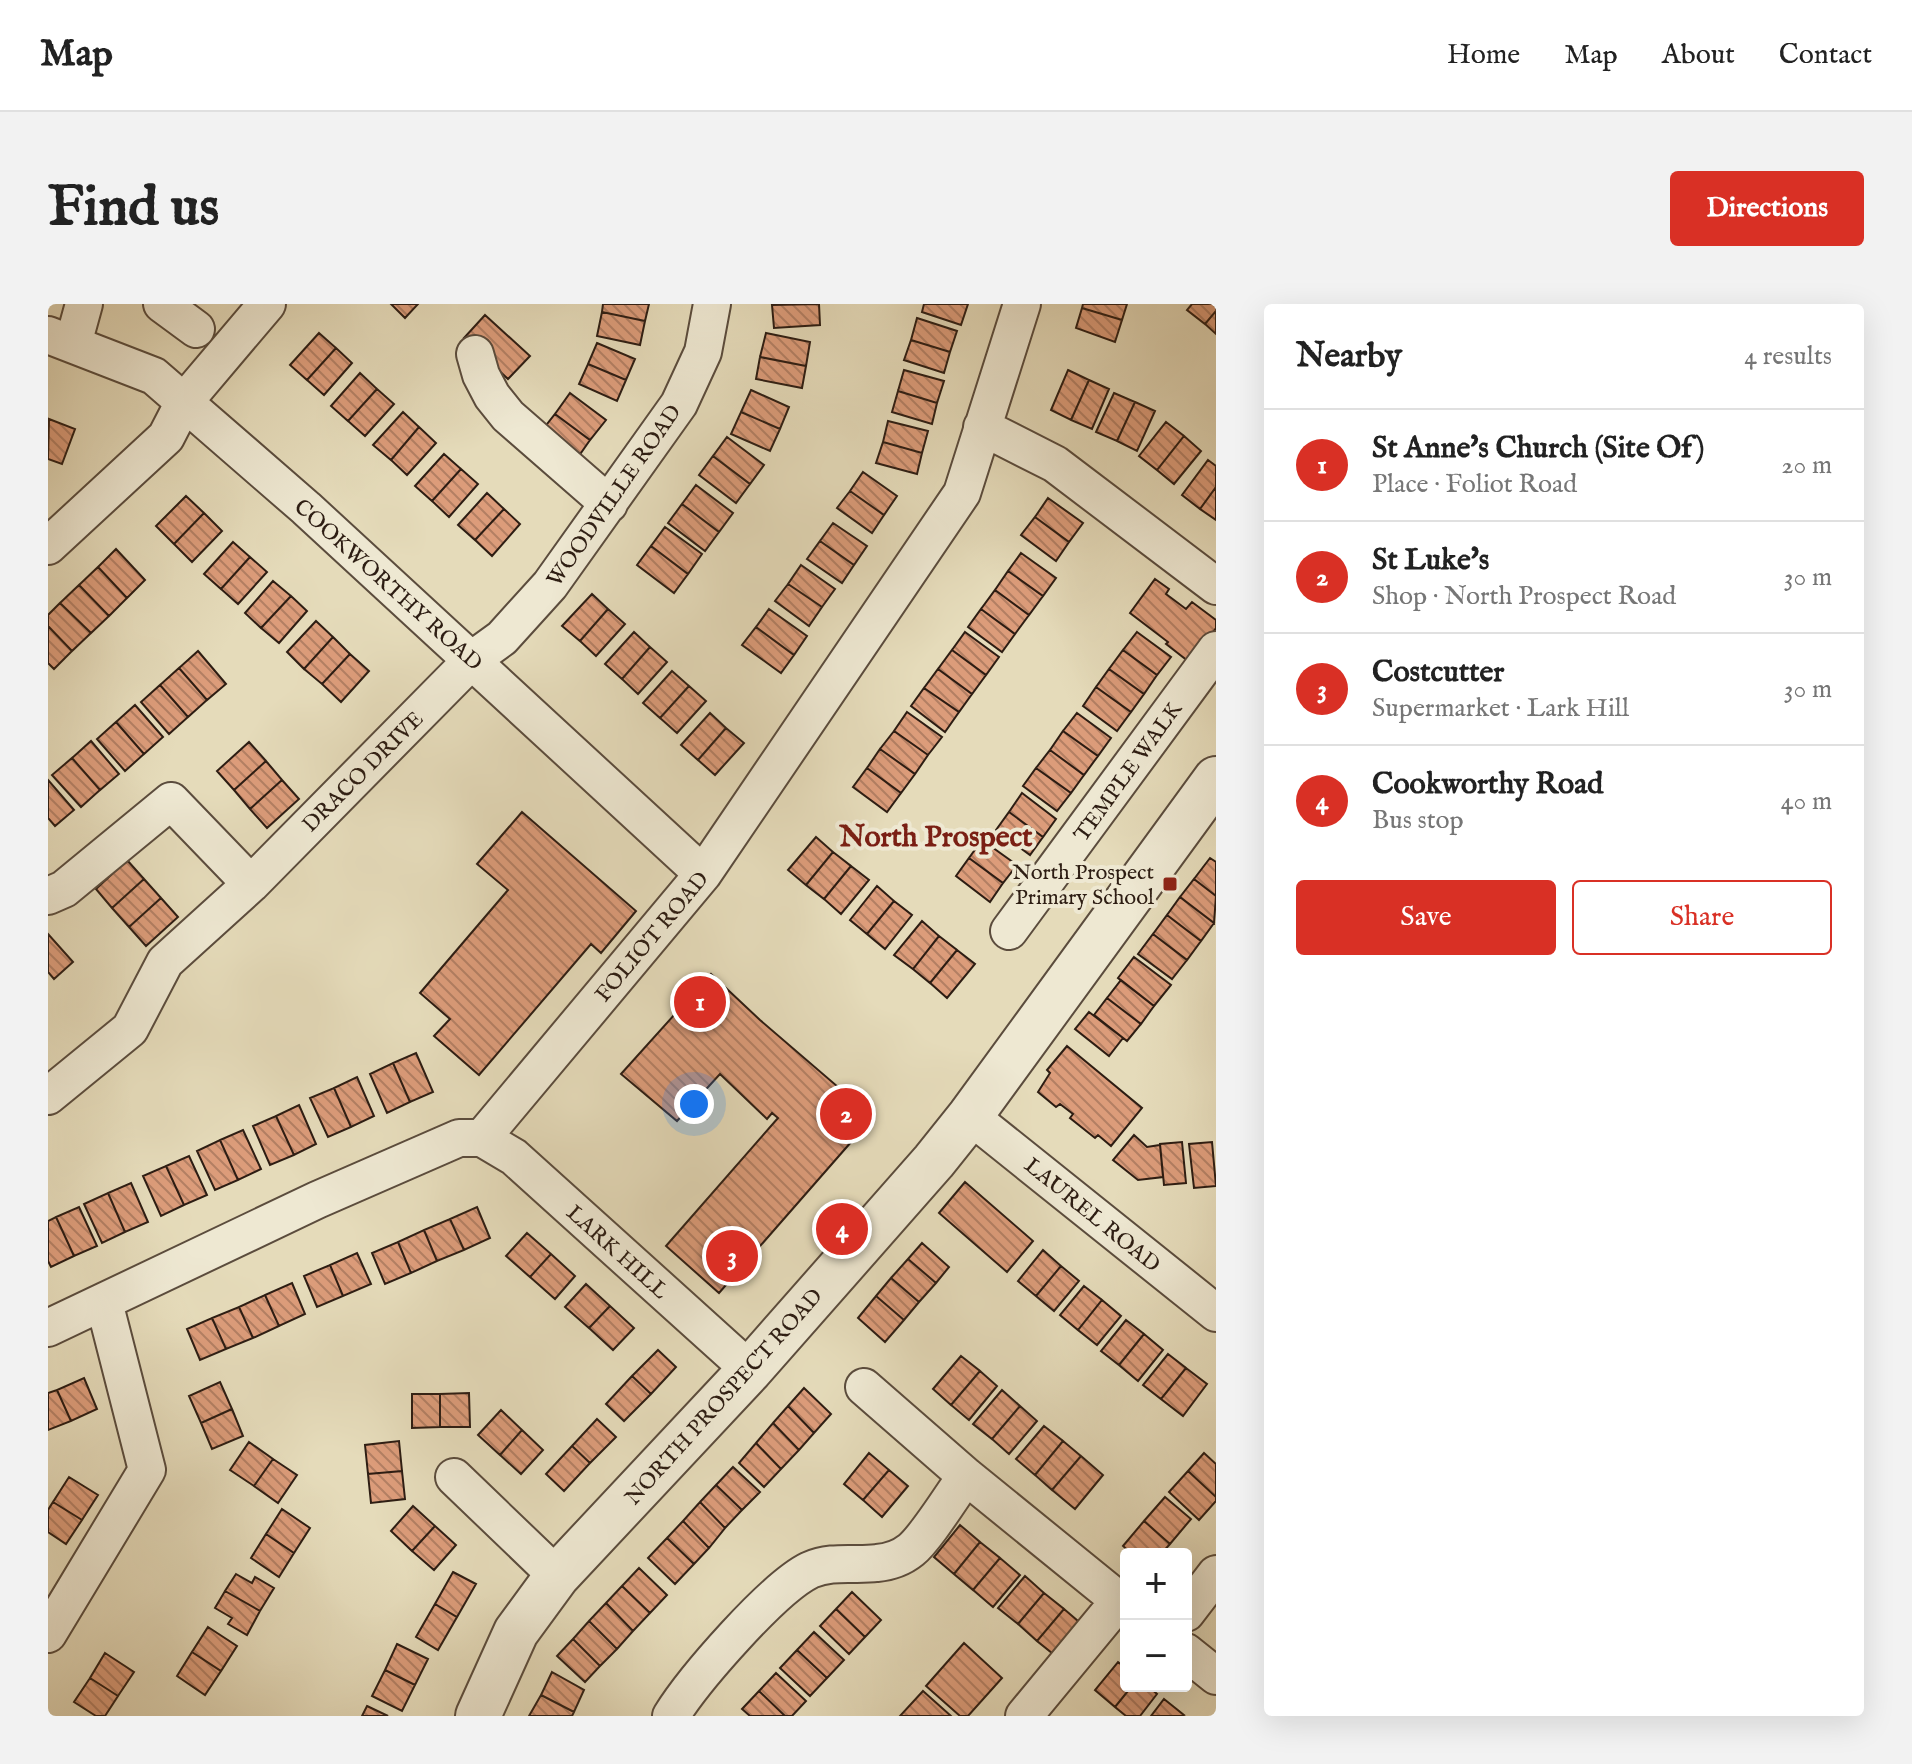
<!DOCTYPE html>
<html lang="en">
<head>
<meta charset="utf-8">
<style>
  :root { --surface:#fff; --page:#f2f2f2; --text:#222; --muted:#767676; --line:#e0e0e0; --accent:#d93025 }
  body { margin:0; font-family:"IM FELL English",serif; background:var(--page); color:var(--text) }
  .controls { position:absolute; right:24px; bottom:24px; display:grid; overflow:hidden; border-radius:8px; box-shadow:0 8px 32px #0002 }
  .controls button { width:72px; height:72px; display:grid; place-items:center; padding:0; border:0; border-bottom:2px solid var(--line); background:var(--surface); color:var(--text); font:40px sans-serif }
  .you { position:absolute; left:646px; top:800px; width:28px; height:28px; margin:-20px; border:6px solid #fff; border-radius:50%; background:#1a73e8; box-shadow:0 0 0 12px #1a73e833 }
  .badge { display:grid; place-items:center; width:52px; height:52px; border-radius:50%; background:var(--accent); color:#fff; font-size:26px; font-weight:700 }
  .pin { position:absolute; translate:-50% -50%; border:4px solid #fff; box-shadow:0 2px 8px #0006 }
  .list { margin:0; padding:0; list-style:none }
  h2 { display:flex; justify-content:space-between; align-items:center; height:104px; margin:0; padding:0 32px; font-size:34px }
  h2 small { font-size:26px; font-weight:400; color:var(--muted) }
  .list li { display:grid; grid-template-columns:52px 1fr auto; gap:24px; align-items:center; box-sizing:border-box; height:112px; padding:0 32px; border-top:2px solid var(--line) }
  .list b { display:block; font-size:30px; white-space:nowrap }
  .list p { margin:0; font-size:26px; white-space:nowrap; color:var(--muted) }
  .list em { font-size:26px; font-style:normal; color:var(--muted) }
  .actions { display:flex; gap:16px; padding:24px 32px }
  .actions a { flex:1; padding:18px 0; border:2px solid var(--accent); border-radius:8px; text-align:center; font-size:28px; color:var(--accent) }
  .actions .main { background:var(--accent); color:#fff }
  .map { position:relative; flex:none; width:1168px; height:1412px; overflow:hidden; border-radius:8px }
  header { display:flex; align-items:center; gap:48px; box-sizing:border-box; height:112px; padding:0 40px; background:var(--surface); border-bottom:2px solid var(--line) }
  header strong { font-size:38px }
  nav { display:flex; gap:44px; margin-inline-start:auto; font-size:28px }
  .intro { display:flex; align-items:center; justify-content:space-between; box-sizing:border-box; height:192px; padding:0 48px }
  h1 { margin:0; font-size:56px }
  .button { padding:20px 36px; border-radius:8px; background:var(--accent); color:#fff; font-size:28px; font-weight:700 }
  main { display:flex; gap:48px; padding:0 48px }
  aside { flex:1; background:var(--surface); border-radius:8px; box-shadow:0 8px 32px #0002 }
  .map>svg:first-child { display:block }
</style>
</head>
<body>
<header>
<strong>Map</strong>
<nav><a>Home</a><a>Map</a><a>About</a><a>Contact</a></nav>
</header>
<div class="intro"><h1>Find us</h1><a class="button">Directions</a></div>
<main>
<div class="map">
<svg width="1168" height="1412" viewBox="0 0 1168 1412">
  <defs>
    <pattern id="building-back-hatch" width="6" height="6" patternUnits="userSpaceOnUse" patternTransform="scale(2)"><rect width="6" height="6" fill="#dc9c7a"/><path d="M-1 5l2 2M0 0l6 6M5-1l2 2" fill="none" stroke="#b37f63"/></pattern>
  </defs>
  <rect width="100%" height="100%" fill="#e5dbba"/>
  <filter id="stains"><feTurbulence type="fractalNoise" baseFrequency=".0025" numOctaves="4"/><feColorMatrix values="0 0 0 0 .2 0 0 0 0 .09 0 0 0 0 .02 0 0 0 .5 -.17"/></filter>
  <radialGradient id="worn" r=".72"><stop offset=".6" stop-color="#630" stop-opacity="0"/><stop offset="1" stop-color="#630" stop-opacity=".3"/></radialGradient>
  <path fill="url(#building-back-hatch)" stroke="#2d1d13" stroke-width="2" d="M343,0h27l-13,14z
    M555,0h46l-4,17 -43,-9z
    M771,0l1,21 -46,3 -2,-23z
    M876,0h44l-7,21 -39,-13z
    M1035,0h44l-5,16 -40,-12z
    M1144,0h24v7l-11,13 -18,-14z
    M1034,4l40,12 -7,22 -39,-14z
    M1168,7v23l-11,-10z
    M554,8l43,9 -5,24 -43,-9z
    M437,11l45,41 -22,23 -44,-41z
    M869,14l40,13 -7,21 -39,-12z
    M271,29l17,15 -29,32 -17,-15z
    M718,29l44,9 -4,24 -46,-9z
    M863,36l39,12 -6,21 -40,-13z
    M549,39l38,16 -9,21 -38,-16z
    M288,44l16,15 -28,32 -17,-15z
    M712,53l46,9 -4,22 -46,-9z
    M540,60l38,16 -9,21 -38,-17z
    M856,66l40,11 -7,22 -39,-12z
    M1020,66l21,10 -18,40 -20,-10z
    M312,69l17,16 -29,32 -17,-15z
    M1041,76l20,9 -17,40 -21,-9z
    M329,85l17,15 -29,32 -17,-15z
    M703,86l38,17 -9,22 -39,-17z
    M850,87l39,12 -5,21 -40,-12z
    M522,89l36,27 -16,20 -35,-26z
    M1066,89l21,9 -18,39 -21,-9z
    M1087,98l20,9 -18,40 -20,-10z
    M355,108l16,15 -28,33 -18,-15z
    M693,108l39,17 -10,22 -39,-17z
    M507,110l35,26 -14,20 -36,-27z
    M1,115l26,10 -13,35 -14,-5z
    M840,117l40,10 -6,22 -39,-11z
    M1118,118l18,14 -27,34 -18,-14z
    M371,123l17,16 -29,32 -16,-15z
    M1136,132l17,15 -27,33 -17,-14z
    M679,133l37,28 -14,19 -37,-28z
    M835,138l39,11 -5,21 -41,-11z
    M396,150l17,15 -29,32 -17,-15z
    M665,152l37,28 -14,19 -37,-28z
    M1160,156l8,6v21l-16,22 -18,-14z
    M413,165l17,15 -29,33 -17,-16z
    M815,168l34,24 -13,19 -34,-24z
    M648,181l37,28 -14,19 -37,-28z
    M1168,183v33l-16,-11z
    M802,187l34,24 -12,18 -35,-25z
    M439,189l17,16 -29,31 -17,-15z
    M138,192l18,17 -30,31 -18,-18z
    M1000,194l35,25 -14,19 -34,-25z
    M634,200l37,28 -14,19 -37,-28z
    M456,205l16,15 -28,32 -17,-16z
    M156,209l18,18 -30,31 -18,-18z
    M987,213l34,25 -13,19 -35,-26z
    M785,219l34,23 -13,19 -34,-24z
    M617,223l37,27 -14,20 -37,-28z
    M772,237l34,24 -12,18 -35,-24z
    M185,238l17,15 -29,32 -17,-15z
    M603,242l37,28 -14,19 -37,-28z
    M68,245l29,31 -18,18 -29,-31z
    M973,249l35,25 -13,18 -35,-25z
    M202,253l17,15 -29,32 -17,-15z
    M753,261l34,24 -13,18 -34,-23z
    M50,263l29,31 -18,18 -30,-31z
    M960,267l35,25 -14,19 -34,-25z
    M1107,275l14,10 -3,5 20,15 6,-7 24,18v8l-23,31 -5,2 -22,-17 2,-2 -38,-29z
    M225,277l18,15 -30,32 -16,-15z
    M740,280l34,23 -13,19 -34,-25z
    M31,281l30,31 -18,17 -31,-30z
    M947,286l34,25 -14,19 -34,-25z
    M544,290l16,15 -28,32 -18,-15z
    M243,292l16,15 -28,32 -18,-15z
    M12,299l31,30 -19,18 -24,-25v-11z
    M560,305l17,15 -29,32 -16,-15z
    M721,305l38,27 -13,19 -38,-28z
    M933,305l34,25 -13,18 -34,-25z
    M268,317l17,16 -29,32 -17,-17z
    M0,322l24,25 -18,18 -6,-6z
    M708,323l38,28 -13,18 -39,-28z
    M586,328l16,15 -28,32 -17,-15z
    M917,328l34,25 -13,18 -34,-25z
    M1089,328l34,25 -14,18 -34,-25z
    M285,333l17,17 -28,30 -18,-15z
    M602,343l17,15 -29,32 -16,-15z
    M904,346l34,25 -14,19 -34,-25z
    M1075,346l34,25 -13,19 -35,-25z
    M150,347l28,33 -19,16 -28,-32z
    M302,350l19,17 -28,31 -19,-18z
    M131,364l28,32 -19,17 -28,-32z
    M890,365l34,25 -13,18 -35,-24z
    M1061,365l35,25 -13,18 -35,-25z
    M624,367l17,15 -29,32 -17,-15z
    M112,381l28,32 -19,17 -28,-32z
    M641,382l17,15 -29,32 -17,-15z
    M1048,383l35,25 -14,19 -34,-25z
    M876,384l35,24 -14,20 -34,-26z
    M87,401l28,32 -19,17 -28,-32z
    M859,408l35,25 -14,18 -34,-24z
    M662,409l16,15 -28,32 -17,-15z
    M1029,409l34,25 -13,18 -35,-25z
    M68,418l28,32 -19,17 -28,-32z
    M678,424l18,15 -29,32 -17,-15z
    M846,427l34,24 -13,19 -35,-25z
    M1015,427l35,25 -14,19 -34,-25z
    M43,437l28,33 -19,16 -28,-32z
    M201,438l17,19 -32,29 -17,-19z
    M832,445l35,25 -14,19 -34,-25z
    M1002,446l34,25 -13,18 -35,-25z
    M24,454l28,32 -19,17 -29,-32z
    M218,457l16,19 -32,29 -16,-19z
    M819,464l34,25 -14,19 -34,-25z
    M988,464l35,25 -14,18 -34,-25z
    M0,476l26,30 -19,16 -7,-8z
    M234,476l17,19 -32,29 -17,-19z
    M974,489l34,26 -13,18 -34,-25z
    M474,508l114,99 -35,42 -10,-9 -112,131 -45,-39 16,-17 -30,-26 88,-103 -31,-26z
    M961,508l34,25 -13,18 -34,-25z
    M768,533l17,15 -27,33 -18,-15z
    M934,536l35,25 -14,18 -34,-25z
    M785,548l18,14 -27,33 -18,-14z
    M921,554l34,25 -13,19 -34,-26z
    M1162,554l6,4v34l-22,-17z
    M79,556l17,19 -32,29 -16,-19z
    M803,562l18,14 -28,34 -17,-15z
    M96,575l17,19 -32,29 -17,-19z
    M1146,575l22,17 -2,27 -34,-26z
    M829,582l17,15 -27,33 -17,-14z
    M1132,593l34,26 -13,18 -34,-26z
    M113,594l17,19 -32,29 -17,-19z
    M846,597l18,14 -27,34 -18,-15z
    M1119,611l34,26 -14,19 -34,-26z
    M874,617l17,15 -26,33 -19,-14z
    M0,630l25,28 -19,17 -6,-7z
    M1105,630l34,26 -15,19 -34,-25z
    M891,632l18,14 -27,33 -17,-14z
    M909,646l18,14 -28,34 -17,-15z
    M1086,653l37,28 -17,21 -36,-28z
    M663,670l49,46 113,97 -154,176 -53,-47 112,-128 -6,-5 -5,6 -47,-45 -43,47 -56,-47z
    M1073,676l33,26 -13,18 -34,-26z
    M1059,694l34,26 -14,17 -33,-26z
    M1041,708l34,26 -14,18 -34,-27z
    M1019,742l75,62 -31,38 -13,-11 -3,3 -25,-20 3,-4 -13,-10 -4,3 -18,-15 12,-19 -3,-3z
    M368,749l17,39 -23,10 -17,-39z
    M345,759l17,39 -23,11 -17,-39z
    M309,773l17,39 -23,11 -17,-39z
    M286,784l17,39 -23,10 -18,-39z
    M251,801l17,39 -22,11 -18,-39z
    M228,812l18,39 -24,10 -17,-39z
    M195,826l18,39 -23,11 -18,-40z
    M1086,831l13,12 13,-2 3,32 -25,3 -25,-20z
    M172,836l18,40 -23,10 -18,-39z
    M1134,838l4,41 -22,2 -4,-41z
    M1164,838l4,44 -22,2 -5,-44z
    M141,852l18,39 -23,10 -18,-39z
    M118,862l18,39 -23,11 -18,-40z
    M917,878l68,59 -26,31 -68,-59z
    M83,879l17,39 -23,10 -17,-39z
    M60,889l17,39 -23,11 -18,-39z
    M31,903l18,39 -23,10 -18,-39z
    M429,903l13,31 -26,12 -14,-31z
    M8,913l18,39 -23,11 -3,-6v-40z
    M402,915l14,31 -27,11 -13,-31z
    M376,926l13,31 -26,12 -13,-31z
    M479,929l24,21 -21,23 -24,-21z
    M350,938l13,31 -26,11 -13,-31z
    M874,939l27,24 -13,16 -28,-24z
    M995,946l18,16 -25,30 -18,-15z
    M309,949l14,31 -28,12 -13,-31z
    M503,950l24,22 -20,23 -25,-22z
    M860,955l28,24 -17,19 -28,-24z
    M282,961l13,31 -26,11 -13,-31z
    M1013,962l18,15 -25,30 -18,-15z
    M843,974l28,24 -15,18 -28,-24z
    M244,979l13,31 -26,12 -14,-31z
    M538,980l24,22 -21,22 -24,-21z
    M1036,982l18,14 -24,30 -18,-15z
    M217,991l14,31 -26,12 -14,-31z
    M828,992l28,24 -19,22 -27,-24z
    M1054,996l19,16 -24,29 -19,-15z
    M562,1002l24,22 -21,22 -24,-22z
    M191,1003l14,31 -27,11 -14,-31z
    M164,1014l14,31 -26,11 -13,-31z
    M1078,1016l18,14 -25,31 -18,-14z
    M1096,1030l19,16 -25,31 -19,-16z
    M610,1046l18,17 -25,27 -19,-18z
    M1120,1050l18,14 -25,31 -18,-14z
    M913,1052l19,15 -29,34 -18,-16z
    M1138,1064l21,16 -24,32 -22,-17z
    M932,1067l17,15 -28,34 -18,-15z
    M584,1072l19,18 -27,27 -18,-17z
    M36,1074l13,31 -26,12 -14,-31z
    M172,1078l12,27 -31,14 -12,-27z
    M756,1084l27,26 -17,19 -26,-27z
    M9,1086l14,31 -23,9v-37z
    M954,1086l18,16 -28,33 -19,-15z
    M421,1089l1,34h-30v-33z
    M364,1090h28v33l-28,1z
    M740,1102l26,27 -15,17 -26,-27z
    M972,1102l17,15 -28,33 -17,-15z
    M184,1105l11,27 -31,13 -11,-26z
    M453,1106l21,20 -22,25 -22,-20z
    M549,1115l19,18 -26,26 -18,-17z
    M725,1119l26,27 -18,19 -25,-26z
    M996,1122l19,15 -28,34 -19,-16z
    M474,1126l21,20 -22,24 -21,-19z
    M351,1137l3,30 -34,3 -3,-29z
    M1015,1137l18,15 -29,34 -17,-15z
    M201,1138l24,17 -19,27 -24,-16z
    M708,1139l25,26 -17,18 -25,-24z
    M524,1142l18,17 -26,28 -18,-17z
    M821,1149l20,17 -26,30 -19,-16z
    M1156,1149l12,11v33l-28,-26z
    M1033,1152l22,19 -28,34 -23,-19z
    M225,1155l24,16 -19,28 -24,-17z
    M685,1163l27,25 -18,18 -26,-25z
    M841,1166l19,16 -26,31 -19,-17z
    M354,1167l3,28 -34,4 -3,-29z
    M1140,1167l28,26v4l-17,19 -30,-28z
    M21,1173l29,18 -16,25 -29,-18z
    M668,1181l26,25 -17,18 -25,-26z
    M1117,1193l26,22 -21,25 -26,-23z
    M5,1198l29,18 -16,24 -18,-12v-22z
    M652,1198l25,26 -16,20 -26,-27z
    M365,1202l22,20 -23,25 -21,-20z
    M234,1205l28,19 -16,25 -28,-19z
    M635,1217l26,27 -15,16 -27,-26z
    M1096,1217l26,23 -9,10h-29l-9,-8z
    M912,1221l20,17 -26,32 -20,-17z
    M387,1222l21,19 -22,25 -22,-19z
    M218,1230l28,19 -15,24 -28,-19z
    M619,1234l27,26 -19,20 -27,-26z
    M932,1238l20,16 -27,32 -19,-16z
    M952,1254l20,17 -27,32 -20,-17z
    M591,1264l28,27 -17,18 -28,-27z
    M405,1268l23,12 -19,33 -22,-13z
    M188,1270l16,9 3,-6 19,11 -14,23 -35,-20z
    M977,1272l19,17 -26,31 -20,-16z
    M574,1282l28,27 -17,18 -27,-28z
    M177,1287l35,20 -13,24 -19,-11 4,-6 -17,-10z
    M804,1288l29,28 -16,17 -29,-28z
    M996,1289l20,16 -27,32 -19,-17z
    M558,1299l27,28 -16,18 -28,-28z
    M387,1300l22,13 -19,33 -22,-13z
    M788,1305l29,28 -16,17 -29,-28z
    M1016,1305l20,17 -27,31 -20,-16z
    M541,1317l28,28 -17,17 -27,-27z
    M160,1323l29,19 -16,25 -29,-19z
    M766,1328l30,28 -17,18 -30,-28z
    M525,1335l27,27 -15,16 -28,-26z
    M916,1339l38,35 -34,38h-8l-34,-30z
    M349,1340l31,15 -13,26 -30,-15z
    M749,1346l30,28 -17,18 -30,-28z
    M144,1348l29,19 -16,24 -28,-19z
    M57,1349l29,19 -16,24 -28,-18z
    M1070,1358l8,6v18h6l-17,21 -20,-17z
    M337,1366l30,15 -13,26 -30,-15z
    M504,1368l32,18 -10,22 -33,-17z
    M728,1369l30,28 -14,15h-7l-26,-25z
    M42,1374l28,18 -13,20h-9l-22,-14z
    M1084,1382h16l9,8 -17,22h-14l-11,-9z
    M711,1387l26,25h-35l-8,-7z
    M875,1387l28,25h-51z
    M493,1391l33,17 -2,4h-43z
    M1116,1395l20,16 -2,1h-31z
    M319,1402l21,10h-26z"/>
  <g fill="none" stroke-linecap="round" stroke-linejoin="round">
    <defs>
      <path id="minor" d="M114,0l34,25
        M0,31l106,41 152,132 397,366
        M25,40l11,-40
        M427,50l6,21 11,21 16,20 101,88
        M934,123l73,37 161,122
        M0,242l118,-109 18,-35 83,-98
        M0,592l16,-7 107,-88 80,83 222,-225 29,-21 48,-53 129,-181 24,-52 9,-48
        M961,627l207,-281
        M0,792l82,-67 35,-67 86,-78
        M922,812l246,197
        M434,834l32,19 236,213
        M0,1024l269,-128 142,-62h23l221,-264 259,-381 60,-189
        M816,1083l102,89 160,130
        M406,1173l103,99
        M1138,1309l30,-39
        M0,1330l99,-164 -43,-168
        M1138,1348l30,24
        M623,1412c23,-37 102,-128 139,-146 23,-10 44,-4 67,-7 12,-1 24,-5 34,-13 15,-12 42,-56 55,-74
        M976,1412l95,-115"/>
      <path id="tertiary" d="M430,1412l38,-84 41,-56 193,-206 184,-209 36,-45 246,-337"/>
    </defs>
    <use href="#minor" stroke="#5b4c3d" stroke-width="40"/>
    <use href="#tertiary" stroke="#5b4c3d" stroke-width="48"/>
    <use href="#minor" stroke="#eee8d2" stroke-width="36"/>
    <use href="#tertiary" stroke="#eee8d2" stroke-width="44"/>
  </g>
  <rect fill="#8f2418" stroke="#eee8d2" stroke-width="3" x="1114" y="572" width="16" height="16" rx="4"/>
  <g text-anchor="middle" stroke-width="8" stroke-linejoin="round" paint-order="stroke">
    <g font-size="22" fill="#2d1d13" stroke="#eee8d2">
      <text transform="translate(565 191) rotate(-55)" y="8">WOODVILLE ROAD</text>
      <text transform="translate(341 280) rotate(42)" y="8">COOKWORTHY ROAD</text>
      <text transform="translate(314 467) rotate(-45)" y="8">DRACO DRIVE</text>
      <text transform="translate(1079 467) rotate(-54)" y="8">TEMPLE WALK</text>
      <text transform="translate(603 632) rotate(-50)" y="8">FOLIOT ROAD</text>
      <text transform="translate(1045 910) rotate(39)" y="8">LAUREL ROAD</text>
      <text transform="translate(570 947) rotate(42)" y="8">LARK HILL</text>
      <text transform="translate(675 1092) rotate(-48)" y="8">NORTH PROSPECT ROAD</text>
    </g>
    <g font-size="22" fill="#2d1d13" stroke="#eee8d2" text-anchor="end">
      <text x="1106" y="575">North Prospect<tspan x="1106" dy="25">Primary School</tspan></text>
    </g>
    <g font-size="30" font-weight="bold" fill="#7a1f14" stroke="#eee8d2">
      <text x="888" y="542">North Prospect</text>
    </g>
  </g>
  <rect width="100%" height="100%" filter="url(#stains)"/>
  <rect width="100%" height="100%" fill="url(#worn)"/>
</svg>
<div class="controls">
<button>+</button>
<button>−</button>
</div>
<div class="you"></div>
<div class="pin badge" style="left:652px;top:698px">1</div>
<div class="pin badge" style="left:798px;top:810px">2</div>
<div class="pin badge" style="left:684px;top:952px">3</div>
<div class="pin badge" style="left:794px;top:925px">4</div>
</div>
<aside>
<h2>Nearby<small>4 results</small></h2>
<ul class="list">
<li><span class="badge">1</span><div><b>St Anne's Church (Site Of)</b><p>Place · Foliot Road</p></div><em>20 m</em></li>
<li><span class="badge">2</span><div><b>St Luke's</b><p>Shop · North Prospect Road</p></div><em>30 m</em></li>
<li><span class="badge">3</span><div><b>Costcutter</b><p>Supermarket · Lark Hill</p></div><em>30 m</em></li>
<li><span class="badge">4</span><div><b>Cookworthy Road</b><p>Bus stop</p></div><em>40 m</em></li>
</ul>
<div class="actions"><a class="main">Save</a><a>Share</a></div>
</aside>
</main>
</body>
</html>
